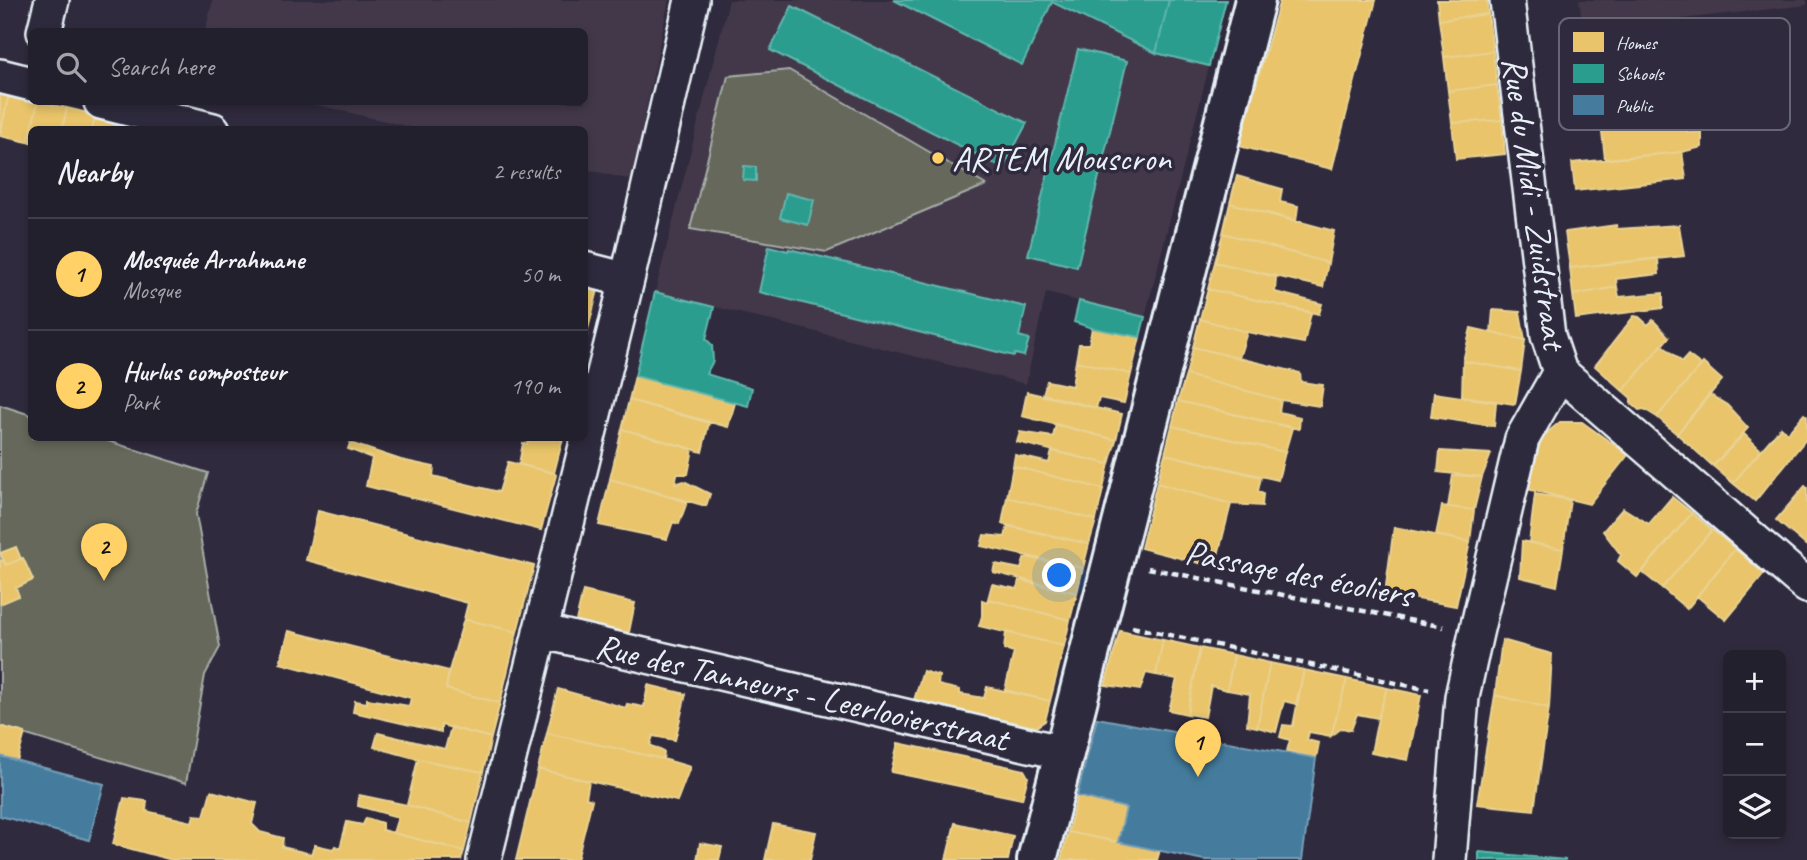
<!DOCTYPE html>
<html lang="en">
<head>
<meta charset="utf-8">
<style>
  :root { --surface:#23202e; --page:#2f2d3a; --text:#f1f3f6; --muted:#a3a3aa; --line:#403e4a; --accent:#ffd166 }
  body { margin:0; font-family:Caveat,sans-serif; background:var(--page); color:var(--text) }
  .controls { position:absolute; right:21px; bottom:21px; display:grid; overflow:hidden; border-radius:10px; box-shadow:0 4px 10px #0003 }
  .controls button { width:63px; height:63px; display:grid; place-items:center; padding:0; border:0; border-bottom:2px solid var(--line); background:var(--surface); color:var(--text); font:35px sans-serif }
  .you { position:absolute; left:1060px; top:576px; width:24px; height:24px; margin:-18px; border:5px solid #fff; border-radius:50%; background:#1a73e8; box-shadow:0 0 0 10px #1a73e833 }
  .badge { display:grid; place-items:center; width:46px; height:46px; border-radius:50%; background:var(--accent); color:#111; font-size:23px; font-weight:700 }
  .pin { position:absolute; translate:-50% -58px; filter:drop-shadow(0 2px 4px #0008) }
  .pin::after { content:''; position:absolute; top:37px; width:24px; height:21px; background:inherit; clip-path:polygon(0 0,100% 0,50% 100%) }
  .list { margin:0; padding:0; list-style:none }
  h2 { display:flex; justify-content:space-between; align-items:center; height:91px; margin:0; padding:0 28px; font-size:30px }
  h2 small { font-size:23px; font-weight:400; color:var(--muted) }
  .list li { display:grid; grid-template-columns:46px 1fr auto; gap:21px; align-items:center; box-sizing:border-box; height:112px; padding:0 28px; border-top:2px solid var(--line) }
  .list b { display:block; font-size:26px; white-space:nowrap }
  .list p { margin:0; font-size:23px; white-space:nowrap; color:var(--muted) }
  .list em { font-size:23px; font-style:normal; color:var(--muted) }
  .icon { flex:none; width:38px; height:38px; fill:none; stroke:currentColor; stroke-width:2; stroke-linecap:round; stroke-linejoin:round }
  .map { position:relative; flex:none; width:1807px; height:860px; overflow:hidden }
  .search { position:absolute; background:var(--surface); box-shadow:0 4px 10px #0003; left:28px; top:28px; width:560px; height:77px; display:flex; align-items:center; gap:18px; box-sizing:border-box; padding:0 24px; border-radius:10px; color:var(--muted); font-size:26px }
  .panel { position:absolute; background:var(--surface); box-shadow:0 4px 10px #0003; left:28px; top:126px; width:560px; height:315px; border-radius:10px }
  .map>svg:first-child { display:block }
</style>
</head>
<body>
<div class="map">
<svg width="1807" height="860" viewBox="0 0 1807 860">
  <rect width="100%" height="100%" fill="#2f2a3d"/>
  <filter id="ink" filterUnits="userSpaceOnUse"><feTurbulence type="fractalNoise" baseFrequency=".0143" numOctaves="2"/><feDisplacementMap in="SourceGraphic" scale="14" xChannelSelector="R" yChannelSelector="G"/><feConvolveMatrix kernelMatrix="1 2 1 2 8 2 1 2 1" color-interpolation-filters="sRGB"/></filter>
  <g filter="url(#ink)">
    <path fill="#433948" d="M213,0h456l-38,180 -46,-11 -1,-39 -166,-1 -113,-27h279v-70l-379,-1z
      M729,0h497l-81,317 -99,-24 -20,91 -371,-92z
      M1579,0h228v5l-224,25z"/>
    <path fill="#65685a" stroke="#a6aca9" stroke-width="2" d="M789,70l197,115 -159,67 -137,-23 38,-153z
      M0,405l31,10 1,23h67l109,35 -12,41 24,133 -15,28 -19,108 -186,-56z"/>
    <path fill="#e9c46a" stroke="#e9d295" stroke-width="2" d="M1280,0h96l-44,169 -93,-23z
      M1437,0h50l1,14 -49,6z
      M1488,14l5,37 -49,6 -5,-37z
      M1493,51l4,34 -49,6 -4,-34z
      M1497,85l5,35 -50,3 -4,-32z
      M0,91l9,3 -9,39z
      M9,94l29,8 -10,40 -28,-6z
      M1684,96l4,37 14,-1v15l-20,5 -77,7 -6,-54z
      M38,102l29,6 -5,22h-30v13l-4,-1z
      M67,108l29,7 -4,15h-30z
      M96,115l29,7 -1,8h-32z
      M1502,120l3,34 -49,5 -4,-36z
      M1682,152l4,27 -111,12 -3,-28z
      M1237,176l45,13 -2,13 18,4 -2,16 -66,-19z
      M1230,203l104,28 -6,32 -105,-30z
      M1616,225l1,4 62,-4 5,31 -114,12 -5,-36z
      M1223,233l105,30 -5,24 -108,-25z
      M1658,258l1,16 -43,5 1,8 -44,8 -3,-27z
      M1215,262l61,15 -1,15 47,12 -3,10 -111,-25z
      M584,282l15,4 -15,59z
      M1617,287l2,10 44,-4v15l-87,11 -3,-24z
      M1208,289l103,24 -7,30 -57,-11 -47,-13z
      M1493,310l27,2 5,28 -34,-7z
      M1634,316l5,1 9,8 5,-5 16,17 -46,54 -28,-25z
      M1200,319l47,13 -8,26 -46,-11z
      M1092,328l48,9 -9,37 -55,-13 3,-17h10z
      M1471,328l54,12 -4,31 -58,-10z
      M1662,345l20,17 6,-7 13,10 -44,52 -13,-8 -5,1 -8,-7v-5l-8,-7z
      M1193,347l107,26 1,9 22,3 -3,21 -39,-6 -95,-25z
      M1076,361l55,13 -7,29 -25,-5 -3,10 -53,-14 4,-13 25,5z
      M1463,361l58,10 -6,33 -53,-8z
      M1703,363l19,17 -45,54 -20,-17z
      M1186,375l95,25 -2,12 21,5 -1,12 -121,-28z
      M635,376l100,27 -7,24 -99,-27z
      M1027,392l95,22 -6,26 -94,-24z
      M1434,393l62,9 -2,24 -63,-9z
      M1709,394l18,11 21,23 -35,38 -36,-32z
      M629,400l80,23 -7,29 -80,-23z
      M1178,401l114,27 -7,24 -113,-26z
      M1804,414l3,2v22l-52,63 -22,-18 48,-56 7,6z
      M1560,422h22l46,33 -39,49 -62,-15 10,-48z
      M1056,424l60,16 -7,24 -92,-22 3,-10 33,5z
      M1172,426l113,26 -7,28 -113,-26z
      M622,429l71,20 -5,25h-11l-2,10 9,-3 26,13 -4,12 -96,-27z
      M1744,434l17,16 -28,33 -20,-17z
      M529,438h34l-9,35 -35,-9 4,-21 4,1z
      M350,443l51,17 33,7 -1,9 66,16 9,-30 46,11 2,2 -15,55 -175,-44 6,-28 -24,-9z
      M1052,451l57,13 -6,25 -90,-23 2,-11 34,8z
      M1440,451l51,3 -9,23 -44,-5z
      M1165,454l96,23 -3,14 5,3 -1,12 -31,-2 -74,-21z
      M1013,466l90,23 -7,31 -89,-23z
      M1453,475l29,2 -8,33 -26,-3z
      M610,479l77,23 -8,22 -6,-2 -6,17 -68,-14z
      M1157,483l74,21 -16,63 -74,-19z
      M1805,486l2,2v58l-31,-26z
      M1535,494l35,6 -7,49 -34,-6z
      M1007,497l89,23 -7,24 -87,-20z
      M1672,497l20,16 -55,64 -19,-16 3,-6 -18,-24 20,-23 26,16z
      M1442,506l32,4 -4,32 -34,-7z
      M318,511l216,55 -17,66 -53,-13 4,-16 -162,-43z
      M1692,513l20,17 -50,58 -20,-16z
      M1008,526l81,18 -6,24 -102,-22 3,-11 21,2z
      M1394,527l76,15 -14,64 -71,-13z
      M1712,530l23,19 -48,60 -25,-21z
      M1522,541l41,8 -6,37 -37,-9z
      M16,547l5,12 -15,6 -6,-12z
      M1735,549l29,25 -38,46 -29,-24z
      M1025,557l58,11 -6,25 -84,-21 2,-8 26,5z
      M23,558l10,22 -17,8 3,8 -19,8v-43l3,-1 3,5z
      M1019,580l58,13 -7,27 -82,-21 4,-15 25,5z
      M583,591l52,12 -7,34 -53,-12z
      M988,599l82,21 -6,26 -85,-20 3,-10v-16l5,2z
      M464,619l53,13 -17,71 -54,-14 3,-18z
      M289,631l160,40 -3,18 54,14 -9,35 -50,-13v7l-88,-20 2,-11 12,2v-4l42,7 2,-8 -131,-35z
      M1120,631l43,9 -7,35 -10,-2 -6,17 -35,-5z
      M1006,632l58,14 -14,55 -45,-11 9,-38 -10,-3z
      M1163,640l37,8 -13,66 -18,-4 8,-31 -21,-4z
      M1502,640l50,14 -3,54 -54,-13z
      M1200,648l34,7 -7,35 -16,-4 -6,31 -18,-3z
      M1234,655l36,8 -13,64 -10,-2 3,-31 -23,-4z
      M1270,663l34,7 -8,34 -12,-3 -8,31 -19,-5z
      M1304,670l43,9 -16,57 -22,-4 -2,8 12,3 -3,15 -29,-7 3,-11 -10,-3 3,-12 10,1z
      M923,671l16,5 -1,9 22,5v4l24,4 3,-11 63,14 -5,20 -9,6 -122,-27z
      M1347,679l40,9 -9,30 -21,-4 -6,16 -9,-2 -11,8z
      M648,685l38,9 -11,46 -22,-4 -3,9 14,7 -1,7 -116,-26 11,-44 68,19 1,-4 17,3z
      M1387,688l34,7 -13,65 -37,-7 7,-35z
      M1495,695l54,13 -15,102 -57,-6z
      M0,726l25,7 -8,28 -17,-5z
      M451,727l40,11 -8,34 -65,-13 -44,-12 4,-14 67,16z
      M547,733l116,26 27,8 -13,34 -88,-20 -51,-12z
      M898,743l126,27 4,7 -6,22 -131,-27z
      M418,759l65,13 -12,51 -64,-18z
      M538,769l51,12 -3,17 6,2 -15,60h-61z
      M211,791l46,12 -5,21 8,8 23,6 -1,9 29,7 4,-9 18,4 2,-3 5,2 7,-26 16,3 3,-7 16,5v7l82,21 -3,9h-289l-59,-16 11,-46 23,3 -1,10 46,11 2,-7 10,1z
      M359,795l48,10 64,18 -7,28 -71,-18 5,-16 -40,-11z
      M1077,796l49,12 -8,34 -50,-10z
      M955,823l58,13 -5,24h-62z
      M773,824l43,8 -6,28h-45z
      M1068,832l50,10 42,8 -3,10h-96z
      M700,843l22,4 -3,13h-22z"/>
    <path fill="#2a9d8f" stroke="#63b6ae" stroke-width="2" d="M894,0h275l-13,53 -104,-51 -30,63z
      M1169,0h57l-17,66 -53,-13z
      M792,6l235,117 -24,45 -233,-118z
      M1078,49l49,12 -50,206 -49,-12z
      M744,166l12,1v14l-13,-1z
      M786,193l28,7 -6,25 -28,-7z
      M769,246l19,5 1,-2 237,58 -7,29 10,3 -5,17 -9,-2 -1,2 -255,-64z
      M655,292l59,15 -8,32 6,6 1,16 -7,13 46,14 -4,18 -113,-30z
      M1079,301l66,16 -5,20 -48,-9 -18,-6z
      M1479,852l87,8h-87z"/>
    <path fill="#457b9d" stroke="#769eb8" stroke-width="2" d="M1097,718l219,40 -14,102h-98l-86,-18 8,-34 -49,-12z
      M0,756l104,28 -15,56 -89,-24z"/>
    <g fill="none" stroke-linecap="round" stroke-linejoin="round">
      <defs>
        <path id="minor" d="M1507,0l41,336 12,36 247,214
          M44,32l8,-32
          M0,76l32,8
          M101,102l112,28
          M584,269l43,11
          M540,631l524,122
          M484,860l143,-580 65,-280
          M1449,860l13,-163 14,-64 46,-194 38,-67"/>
        <path id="tertiary" d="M1037,860l218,-860"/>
      </defs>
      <use href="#minor" stroke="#e8f1f8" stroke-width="38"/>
      <use href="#tertiary" stroke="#e8f1f8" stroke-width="44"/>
      <path stroke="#e8f1f8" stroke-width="4.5" stroke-dasharray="7 5" stroke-linecap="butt" d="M1148,568l296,59
        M1132,627l297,63"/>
      <use href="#minor" stroke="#2f2a3d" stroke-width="33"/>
      <use href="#tertiary" stroke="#2f2a3d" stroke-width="38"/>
    </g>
  </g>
  <circle fill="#ffd166" stroke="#2f2a3d" stroke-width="2.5" cx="938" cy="158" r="7"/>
  <g text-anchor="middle" stroke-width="7" stroke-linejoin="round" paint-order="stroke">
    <g font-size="35" fill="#e8f1f8" stroke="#2f2a3d" text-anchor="start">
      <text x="952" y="170">ARTEM Mouscron</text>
    </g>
    <g font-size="35" fill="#e8f1f8" stroke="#2f2a3d">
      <text transform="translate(1535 203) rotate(82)" y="12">Rue du Midi - Zuidstraat</text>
      <text transform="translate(1299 573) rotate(11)" y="12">Passage des écoliers</text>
      <text transform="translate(802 692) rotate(13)" y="12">Rue des Tanneurs - Leerlooierstraat</text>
    </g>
  </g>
  <rect x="1559" y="18" width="231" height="112" rx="10" fill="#2f2a3d" stroke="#666675" stroke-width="2"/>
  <rect x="1573" y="32" width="31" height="20" fill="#e9c46a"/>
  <rect x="1573" y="64" width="31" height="19" fill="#2a9d8f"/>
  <rect x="1573" y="95" width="31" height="20" fill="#457b9d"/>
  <g font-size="19" fill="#e8f1f8">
    <text x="1616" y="49">Homes</text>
    <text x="1616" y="80">Schools</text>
    <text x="1616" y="112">Public</text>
  </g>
</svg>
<div class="controls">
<button>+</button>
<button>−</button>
<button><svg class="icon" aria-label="layers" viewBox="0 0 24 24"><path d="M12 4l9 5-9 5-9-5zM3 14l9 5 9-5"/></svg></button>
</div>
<div class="you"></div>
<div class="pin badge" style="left:1198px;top:777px">1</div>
<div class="pin badge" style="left:104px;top:581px">2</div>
<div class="search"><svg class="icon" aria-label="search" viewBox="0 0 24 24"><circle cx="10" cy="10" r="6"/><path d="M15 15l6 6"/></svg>Search here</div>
<section class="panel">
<h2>Nearby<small>2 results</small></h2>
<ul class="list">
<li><span class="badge">1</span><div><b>Mosquée Arrahmane</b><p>Mosque</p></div><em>50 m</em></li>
<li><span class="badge">2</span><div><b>Hurlus composteur</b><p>Park</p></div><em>190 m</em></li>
</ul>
</section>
</div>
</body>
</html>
